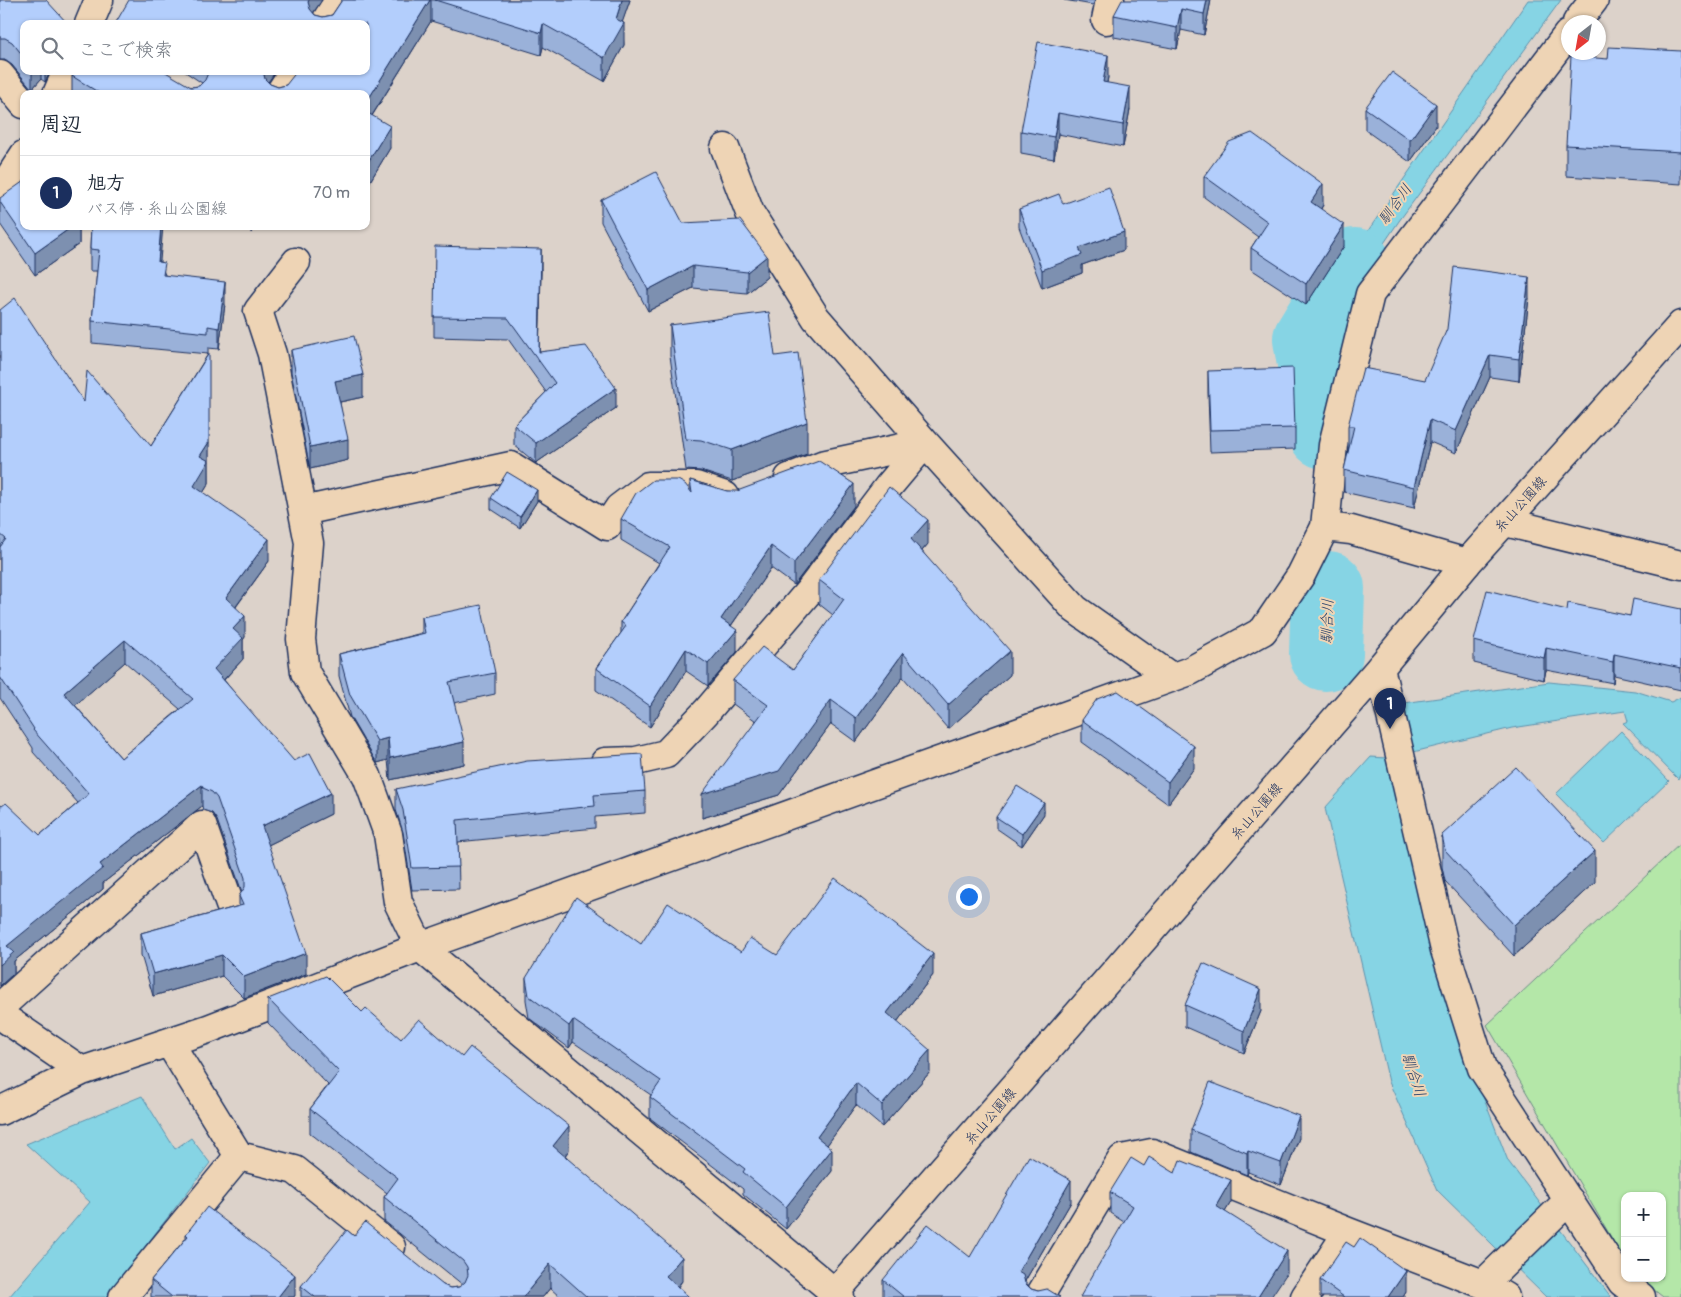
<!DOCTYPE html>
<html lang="ja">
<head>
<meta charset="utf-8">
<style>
  :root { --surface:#fff; --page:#f6f6f7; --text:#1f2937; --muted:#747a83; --line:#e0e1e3; --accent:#1b2f5e }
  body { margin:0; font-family:Pangolin,"Klee One",sans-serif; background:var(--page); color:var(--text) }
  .controls { position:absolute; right:15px; bottom:15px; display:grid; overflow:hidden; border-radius:10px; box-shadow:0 1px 4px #0004 }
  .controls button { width:45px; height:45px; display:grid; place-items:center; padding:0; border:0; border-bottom:1px solid var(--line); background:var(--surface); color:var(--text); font:25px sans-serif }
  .compass { position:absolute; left:1561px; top:15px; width:45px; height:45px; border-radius:50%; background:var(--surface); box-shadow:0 1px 4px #0004; rotate:211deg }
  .you { position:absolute; left:968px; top:896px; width:18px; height:18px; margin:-12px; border:4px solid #fff; border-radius:50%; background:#1a73e8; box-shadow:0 0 0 8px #1a73e833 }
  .badge { display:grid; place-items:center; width:32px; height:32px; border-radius:50%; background:var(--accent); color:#fff; font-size:16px; font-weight:700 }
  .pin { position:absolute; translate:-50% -41px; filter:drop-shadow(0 1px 2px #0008) }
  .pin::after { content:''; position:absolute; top:26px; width:18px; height:15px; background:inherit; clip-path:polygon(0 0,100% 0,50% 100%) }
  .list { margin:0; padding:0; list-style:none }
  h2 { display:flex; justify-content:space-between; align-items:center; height:65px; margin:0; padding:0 20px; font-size:21px }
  h2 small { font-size:16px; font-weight:400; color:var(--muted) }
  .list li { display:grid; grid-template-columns:32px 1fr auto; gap:15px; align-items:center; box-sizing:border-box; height:75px; padding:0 20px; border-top:1px solid var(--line) }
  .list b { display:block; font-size:19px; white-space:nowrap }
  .list p { margin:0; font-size:16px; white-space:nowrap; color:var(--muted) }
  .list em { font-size:16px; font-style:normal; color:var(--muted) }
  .icon { flex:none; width:28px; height:28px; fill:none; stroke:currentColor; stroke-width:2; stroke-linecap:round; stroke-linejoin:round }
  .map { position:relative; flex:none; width:1681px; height:1297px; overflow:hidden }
  .search { position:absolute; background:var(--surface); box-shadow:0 1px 4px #0004; left:20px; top:20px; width:350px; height:55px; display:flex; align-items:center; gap:12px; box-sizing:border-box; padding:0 18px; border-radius:10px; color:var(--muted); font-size:19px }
  .panel { position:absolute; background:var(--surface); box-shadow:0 1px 4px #0004; left:20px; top:90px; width:350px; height:140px; border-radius:10px }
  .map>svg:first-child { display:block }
</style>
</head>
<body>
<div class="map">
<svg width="1681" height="1297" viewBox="0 0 1681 1297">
  <rect width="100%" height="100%" fill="#dcd2ca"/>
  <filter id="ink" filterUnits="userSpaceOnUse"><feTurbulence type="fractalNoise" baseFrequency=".02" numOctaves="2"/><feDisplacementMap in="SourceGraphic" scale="10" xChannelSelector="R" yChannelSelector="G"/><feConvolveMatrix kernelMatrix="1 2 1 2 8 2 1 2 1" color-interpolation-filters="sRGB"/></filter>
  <g filter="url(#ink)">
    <path fill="#b4e7a8" stroke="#688b83" d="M1681,843v454h-18l-24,-19h23v-82h-37v65l-138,-236z"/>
    <path fill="#86d4e4" stroke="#5b92ae" d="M1528,0h33l-162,221 -65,96 -15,36 -24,2v-13l25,-42z
      M1549,682l86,9 36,11 10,-5v76l-3,6 -55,-56 5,-2 -3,-10 -113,17 -107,26 -8,-50z
      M1621,731l48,50 -65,62 -48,-49z
      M1371,757l16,1 68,266 53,137 103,136h-65l-109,-107 -48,-108 -64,-274z
      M142,1096l33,53 16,-11 19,25 -104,134h-97l81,-95 -64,-58z"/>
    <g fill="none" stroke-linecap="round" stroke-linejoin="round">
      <path stroke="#86d4e4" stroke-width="74" d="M1325,432l-15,-93 45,-74
        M1326,654l2,-66"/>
      <defs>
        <path id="street" d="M1106,20l4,-20
          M1577,22l17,-22
          M89,24l10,-24
          M324,24l15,-24
          M0,75l24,29
          M57,94l10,-23
          M279,94l15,-23
          M725,148l25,65 66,105 109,125 150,166 96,68
          M0,192l24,-37
          M296,262l-38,49 14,43 37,189 -8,96 4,33 62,104 21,58 10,68 22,45 420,350
          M789,478l33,-13 103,-22
          M303,511l208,-45 96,60 12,-18 29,-22h48l29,10
          M1505,522l176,43
          M1325,527l26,3 116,33
          M1380,668l65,282 37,118 140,214 19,15
          M605,762l31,-1 30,-7 40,-42 104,-122 78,-103 37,-44
          M0,1007l202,-182 28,80
          M0,1015l82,56
          M0,1111l82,-40 126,-42 212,-82 770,-276 73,-40 38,-56 24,-48 8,-82 37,-151 198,-260
          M239,1156l56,14 96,77
          M1483,1284l86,-84
          M123,1297l116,-141 -70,-114
          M1039,1297l83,-138 30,-6 196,79 135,52 22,13
          M1305,1297l43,-65"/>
        <path id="secondary" d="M831,1297l549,-629 87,-105 214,-238"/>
      </defs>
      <use href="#street" stroke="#1b2f5e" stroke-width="31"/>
      <use href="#secondary" stroke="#1b2f5e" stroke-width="31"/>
      <use href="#street" stroke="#eed4b5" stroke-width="28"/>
      <use href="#secondary" stroke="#eed4b5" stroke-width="28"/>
    </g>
    <path fill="#9ab1d9" stroke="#1b2f5e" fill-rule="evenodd" d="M0,0l24,24v47h27l-6,11 -4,-3 -9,10 -20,-24 -7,-5h-5z
      M342,0h288l-8,22 2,23 -20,36 -61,-34 -2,8 -110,-34 -59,95 18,32 -24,40v-94h-294v-18l119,11 8,-1 3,-3 -18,-12h92l-8,11 2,2 8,3 8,-2 80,-61h-251l198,-12 2,3 8,2 9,-2z
      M1064,0h31l-2,5z
      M1211,0l-7,35 -23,-5 -4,19 -63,-12v-22z
      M1681,51v133l-115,-8v-31z
      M1108,77l-1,6 23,26 -7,38 -65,-13 -4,25 -33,-6v-22z
      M1365,108l71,18 -26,36 -45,-32z
      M1204,176l119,29 -2,4 23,37 -38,59 -55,-36v-21l7,-11 -54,-40z
      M0,198l79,28v18l-44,31 -35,-51z
      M601,200l82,23 84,54 -20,16 -54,-5 -45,23 -47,-89z
      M1063,204l61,46 -42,15v8l-40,15 -23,-61v-18z
      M91,226l69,36 5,13 60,29 -6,45 -11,-1 1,135 -6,10 66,68 -33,46 9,30 -2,3v19l-19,21 107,134 -63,31 38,129 -62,24 -22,-22 -69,20 -12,-41v-22l98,-27v-10l3,-4 -25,-72 -5,-7 -9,-3 -1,-4 -99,77v6l-89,72v12l-14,13v-181l40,30 38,-32 -45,-51v-4l-33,-50v-388l84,92 67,44 57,-92 -116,-11v-22l5,-50h-7v-22zM125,662l55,47 -59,49 -46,-53z
      M541,269l-2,83 77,56 -80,55 -22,-18v-20l32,-33 -38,-53 -74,-2v-20z
      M1529,298l-10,83 -29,-4 -34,76 -26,-11 -16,66 -70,-16v-22l5,-22h-1v-22l77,-46z
      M670,325l105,31 32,98 -75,27 -31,-10 -15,-1 -16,-114z
      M291,350l72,47 -23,5 8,58 -38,9 -19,-97z
      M1208,371l87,57v21l-85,3 -2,-59z
      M690,480l37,11 127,15 -60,79 -23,-17 -40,58 6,26 -29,34 -22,-15 -36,56 -54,-37v-22l25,-35v-11l38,-59 -38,-23v-21l69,-29z
      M491,498l46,3 -17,27 -29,-19z
      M928,544l-6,7 88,124 -62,54 -45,-52 -47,65 -25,-18 -52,71 -77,23 54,-97 -23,-17v-24l60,-10 40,-55 -14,-11v-24z
      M1681,609v81l-67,-15 -1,8 -67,-13 -2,10 -70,-17v-22l93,-31 63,6z
      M422,617l73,56v21l-41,9 10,61 -74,16 -2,-20 -11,3 -27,-46 -11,-41v-22l83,-21z
      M1082,720l112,48 -26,36 -86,-62z
      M396,789l249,2v22l-50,4v11l-137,14 1,47 -47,1 -9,-58 -7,-22z
      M1044,814l-22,32 -26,-18v-11z
      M1442,835l153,47 -81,74 -69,-75 -3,-14z
      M641,944l100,8 36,3 156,20 -36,47 33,50 -48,55 -26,-22 -29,40 5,26 -46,58 -43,-35v-5l-93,-71v-21l1,-2 -78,-53 -4,6 -40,-30 -3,-18v-22z
      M268,999l94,13 39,27 168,111 -4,6 117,125 -4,6 11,10h-129l-10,-9 -7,9h-242v-11l53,-50 89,49 7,3 9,-1 4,-2 -79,-64v-24l3,-4 -77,-60v-24l18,-24 -60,-62z
      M1185,1005l76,6 -17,42 -59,-26z
      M1191,1130l108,8 -18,47 -33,-13 -1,3 -56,-23z
      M1144,1166l31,7 56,29 -6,10 62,61 -163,-51 -14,-9v-21z
      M1071,1202l-46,79 6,8 29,8h-177v-17l87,-23z
      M186,1234l109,61 -1,2h-143v-17l35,-42z
      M1320,1280l86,12 -3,5h-83z"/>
    <path fill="#7d90b0" stroke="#1b2f5e" d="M309,0h13l-11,16 -3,-14z
      M430,0h1v21l-65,104v-22z
      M622,0h8l-10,29 4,-6v22l-20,36v-23z
      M1207,0h4l-7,35v-21z
      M1181,9v21l-4,19v-21z
      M543,24v23l-2,8v-22z
      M1108,55v22l-5,27v-22z
      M32,71h9v8l-9,10z
      M45,71h6l-6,11z
      M263,71h13l-10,14z
      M1130,87v22l-7,38v-22z
      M1436,104v22l-26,36v-22z
      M1058,113v21l-4,25v-22z
      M390,126v22l-24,40v-23z
      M1323,184v21l-12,19v-22z
      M1344,225v21l-38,59v-21z
      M73,226h6v18l-44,31v-22z
      M161,226h2l-5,58v-22z
      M251,226h5l-5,7z
      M1124,232v18l-42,15v8l-40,15v-18l37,-22z
      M541,249v20l-2,93v-1z
      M767,256v21l-20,16v-21z
      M693,266v22l-45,23v-21z
      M1529,277v21l-10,83v-22z
      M225,282v22l-6,45v-21z
      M1490,355v22l-34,76v-22z
      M363,375v22l-28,6v-22z
      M616,388v20l-80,55v-20z
      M1430,420v22l-16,66v-21z
      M807,422v32l-75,27v-31z
      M348,439v21l-38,9v-22z
      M209,442v41l-15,25v-22l6,-30z
      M854,484v22l-60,79v-22z
      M537,490v11l-17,27v-11z
      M928,520v24l-17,19v-24z
      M269,539v22l-43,59v-22z
      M771,546v22l-50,72v-21z
      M245,616v21l-2,3v19l-29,31v-21l19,-40z
      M737,630v22l-29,34v-22z
      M125,640v22l-61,53v-22z
      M1546,648v22l-2,10v-22z
      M686,649v22l-36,56v-21z
      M1010,651v24l-62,54v-24z
      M903,653v24l-47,65v-24z
      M1614,654v21l-1,8v-21z
      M831,700v24l-52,71 -77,23v-24z
      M388,738v22l-11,3v-22z
      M464,742v22l-74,16v-22z
      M1194,746v22l-26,36v-22z
      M202,785v21l-99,77v6l-89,72v12l-14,13v-21l7,-19 93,-82z
      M331,793v21l-69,34v-22z
      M1044,803v11l-22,32v-12z
      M1595,851v31l-81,74v-31z
      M306,953v21l-62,24v-21z
      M933,954v21l-46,60v-22z
      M222,955v21l-69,20v-22z
      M1261,989v22l-17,42v-22z
      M573,1020v22l-4,6v-22z
      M930,1050v22l-48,55v-22z
      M856,1083v22l-39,54v-22z
      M1299,1116v22l-18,47v-22z
      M569,1126v24l-16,20v-24z
      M832,1149v22l-46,58v-22z
      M1248,1151v21l-1,3v-22z
      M1071,1180v22l-53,91v-21z
      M1231,1180v22l-15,25v-21z
      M1287,1251v22l-16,24h-13z
      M682,1257v24l-14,16 -2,-21z
      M550,1264v24l-7,9h-20z
      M1406,1271v21l-3,5h-15z
      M295,1275v20l-1,2h-16z"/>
    <path fill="#b3cefc" stroke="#1b2f5e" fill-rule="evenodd" d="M0,0h46l22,24h-44v33l-12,-15 -7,-4h-5z
      M129,0h180l-1,2 2,7 5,6 8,2 9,-2 10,-15h88l-64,103v-9h-265l-29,-18 2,-5h90l27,16 8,-1 6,-6 3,-7 -1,-2h56l2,8 5,5 8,3 8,-2 11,-14h69v-47h-251z
      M435,0h187l-6,19 8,4 -20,35 -61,-34 -2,9z
      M1122,0h85l-3,14 -23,-5 -4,19 -63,-13z
      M1038,42l70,13 -5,27 27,5 -7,38 -65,-12 -4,24 -33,-6z
      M1609,47l72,4v101l-115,-7 5,-89 37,3z
      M1392,72l44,32 -26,36 -45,-32z
      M366,112l24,14 -24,39z
      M1252,133l71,51 -12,18 33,23 -38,59 -55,-36 17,-26 -64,-46 25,-34z
      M656,172l27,51 57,-3 27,36 -20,16 -54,-6 -45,24 -47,-90z
      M24,181v45h49l-38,27 -35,-51v-4z
      M1109,187l15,45 -45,16 3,7 -40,15 -23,-61 40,-15 4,10z
      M91,226h70l-3,36 7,1 -2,12 62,7 -6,46 -11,-2v7l-116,-12 7,-71 -9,-1z
      M435,246l106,3 -2,103 47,-6 30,42 -80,55 -22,-18 41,-42 -47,-65 -74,-1z
      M1454,267l75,10 -10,82 -29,-4 -34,76 -26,-11 -16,67 -70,-17 10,-44h-6l15,-58 62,12 22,-51z
      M15,298l69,104 3,-31 64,75 58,-93v89l-9,14 9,5 -15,25 75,53 -43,59 19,18 -12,13 10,9 -29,31 80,92 16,-8 21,40 -69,33 44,127 -62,24 -22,-22 -69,19 -12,-41 102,-28 -4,-9 6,-9v-9l-28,-80 -5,-6 -9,-4 -1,-3 -102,79 3,4 -96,78 7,6 -14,13v-160l2,1 4,-3 34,32 49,-41 -56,-64 1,-1 -34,-52v-130l6,-8 -6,-5v-224zM125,640l68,59 -72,59 -57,-65z
      M769,312l6,44 23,-3 9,69 -75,28 -31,-10 -15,-1 -16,-114z
      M354,336l9,39 -28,6 13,58 -38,8 -19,-97z
      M1293,368l2,60 -85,2 -2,-59z
      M819,461l35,23 -60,79 -23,-17 -50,73 16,11 -29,34 -22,-15 -36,57 -54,-38 30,-42 -5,-4 49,-75 -49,-28 15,-26 17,-13h25l7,4 7,9 -2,-13 37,11h10z
      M507,472l30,18 -17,27 -29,-19z
      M889,487l39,33 -17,19 99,112 -62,54 -45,-52 -47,65 -25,-18 -52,71 -77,23 66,-89 -35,-25 29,-33 31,23 51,-71 -25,-19z
      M1487,590l80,20 1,-7 62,13 3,-17 48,10v59l-67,-14 -1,8 -67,-14 -2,10 -70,-17z
      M481,605l14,68 -46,9 15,60 -74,16 -2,-20 -11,3 -27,-46 -11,-41 86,-21 -3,-16z
      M1118,691l76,55 -26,36 -86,-62 15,-21z
      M642,754l3,37 -51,4 1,11 -138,14 2,47 -47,1 -9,-58 -7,-21 131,-28z
      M1516,767l79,84 -81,74 -69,-75 -3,-15z
      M1017,786l27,17 -22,31 -26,-17z
      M835,878l98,76 -46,59 43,37 -48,55 -26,-22 -39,54 15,12 -46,58 -43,-35 2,-3 -95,-72 11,-16 -88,-61 -4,6 -40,-30 -3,-18 50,-81 65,47 27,-41 73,49 9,-14 27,17z
      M1203,963l58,26 -17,42 -59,-26z
      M326,976l36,36 4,-4 35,31 18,-20 43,38 8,-10 99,79 -16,20 129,111 -16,19 23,21h-102l-37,-33 -27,33h-208l-14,-11 46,-56 7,6 11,-14 78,63 7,3 9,-1 6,-5 3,-7 -1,-8 -4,-6 -79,-64 14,-19 -88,-69 29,-37 -71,-73z
      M1210,1082l89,34 -18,47 -33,-12 -1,2 -56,-23z
      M1029,1156l42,24 -53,92 5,3 2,8 6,6 7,2 9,-2 13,8h-156l-21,-17 45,-56 42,33z
      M1149,1157l26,16 5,-13 51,20 -15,26 71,45 -29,46h-178l53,-91 -23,-14 21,-34 13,8z
      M207,1207l88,68 -17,22h-106l-21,-17 37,-44 -2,-2z
      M1360,1238l46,33 -18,26h-44l-24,-17 26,-38 8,5z"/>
  </g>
  <g text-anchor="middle" stroke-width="4" stroke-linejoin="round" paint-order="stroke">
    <g font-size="14" fill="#1b2f5e" stroke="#eed4b5">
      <text transform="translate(1520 504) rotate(-48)" y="5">糸山公園線</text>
      <text transform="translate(1256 811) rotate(-49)" y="5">糸山公園線</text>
      <text transform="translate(990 1116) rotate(-49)" y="5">糸山公園線</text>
    </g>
    <g font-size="15" font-style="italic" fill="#26406b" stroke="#eed4b5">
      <text transform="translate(1395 204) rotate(-54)" y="5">馴合川</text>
      <text transform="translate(1327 621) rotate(-88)" y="5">馴合川</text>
      <text transform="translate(1414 1075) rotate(72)" y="5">馴合川</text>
    </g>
  </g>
</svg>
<div class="controls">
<button>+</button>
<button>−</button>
</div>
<svg class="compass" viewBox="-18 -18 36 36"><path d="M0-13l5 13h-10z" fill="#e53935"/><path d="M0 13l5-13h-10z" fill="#747a83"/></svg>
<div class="you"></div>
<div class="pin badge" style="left:1390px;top:729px">1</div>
<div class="search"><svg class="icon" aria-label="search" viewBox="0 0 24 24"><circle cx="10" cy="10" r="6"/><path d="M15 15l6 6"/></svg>ここで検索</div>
<section class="panel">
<h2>周辺<small></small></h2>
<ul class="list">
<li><span class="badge">1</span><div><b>旭方</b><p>バス停 · 糸山公園線</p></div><em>70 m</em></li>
</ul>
</section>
</div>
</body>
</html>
